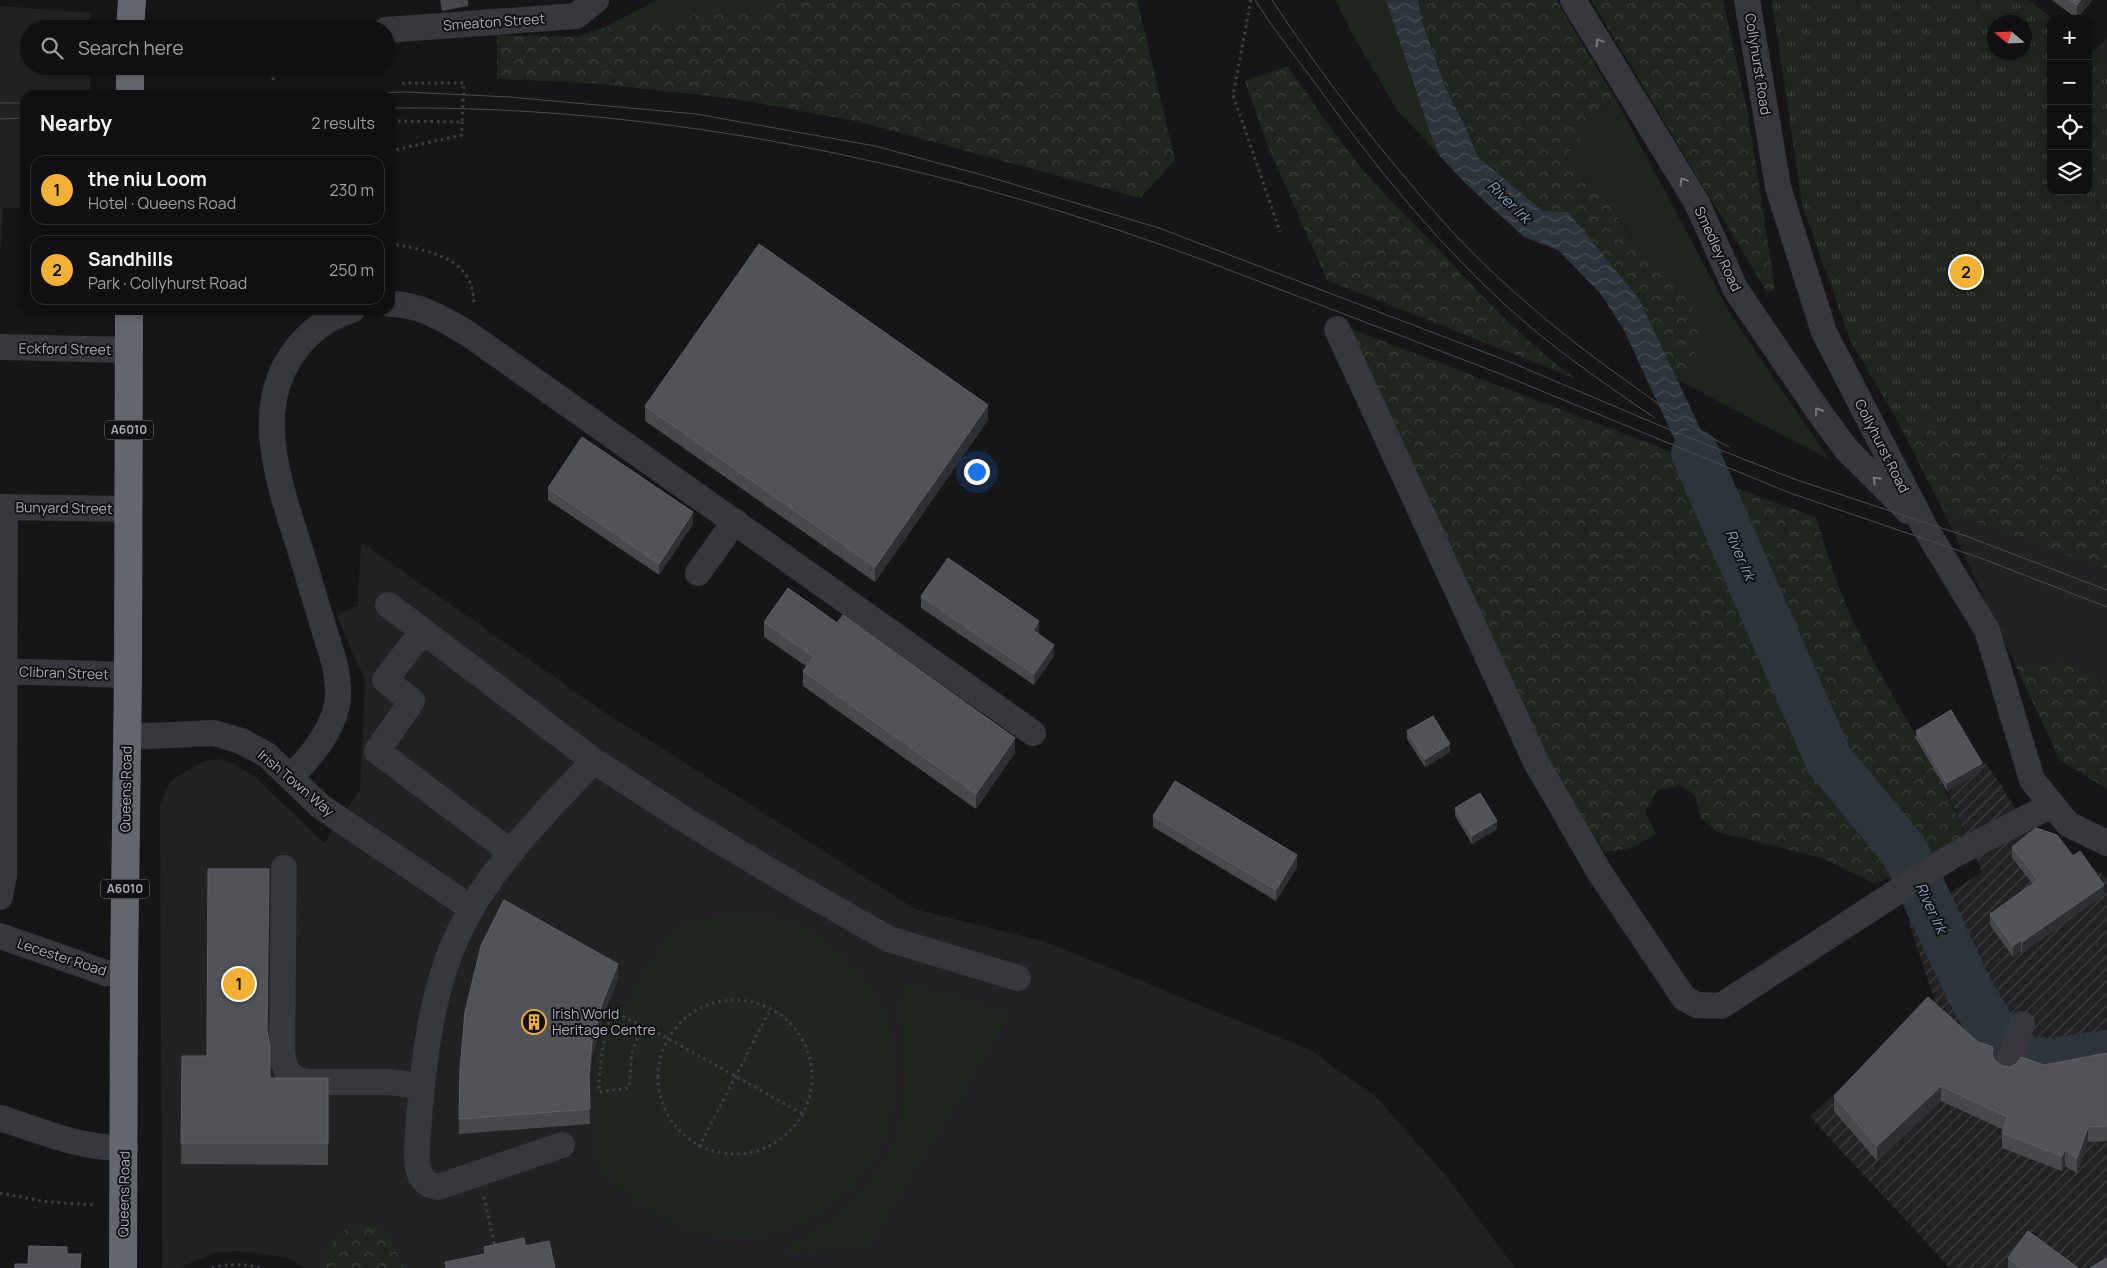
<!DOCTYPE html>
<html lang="en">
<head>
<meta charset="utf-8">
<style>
  :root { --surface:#101012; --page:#1e1e20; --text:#f1f3f6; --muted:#9c9d9f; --line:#303032; --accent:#f2b134 }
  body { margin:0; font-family:Manrope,sans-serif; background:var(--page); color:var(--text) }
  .controls { position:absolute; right:15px; top:15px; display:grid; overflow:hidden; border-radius:10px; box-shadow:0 2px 8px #0003 }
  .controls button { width:45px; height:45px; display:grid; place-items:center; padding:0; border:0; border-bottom:1px solid var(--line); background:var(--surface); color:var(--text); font:25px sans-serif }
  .compass { position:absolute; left:1987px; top:15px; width:45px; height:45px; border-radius:50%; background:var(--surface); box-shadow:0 2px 8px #0003; rotate:289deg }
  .you { position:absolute; left:976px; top:471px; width:18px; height:18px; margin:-12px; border:4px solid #fff; border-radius:50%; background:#1a73e8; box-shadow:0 0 0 8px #1a73e833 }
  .badge { display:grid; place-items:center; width:32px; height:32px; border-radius:50%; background:var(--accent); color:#111; font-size:16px; font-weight:700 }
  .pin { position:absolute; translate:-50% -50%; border:2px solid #fff; box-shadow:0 1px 5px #0006 }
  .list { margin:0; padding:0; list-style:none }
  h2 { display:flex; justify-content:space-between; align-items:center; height:65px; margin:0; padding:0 20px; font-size:21px }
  h2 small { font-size:16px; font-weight:400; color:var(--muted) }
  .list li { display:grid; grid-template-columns:32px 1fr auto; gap:15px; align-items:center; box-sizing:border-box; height:70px; margin:0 10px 10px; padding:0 10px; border:1px solid var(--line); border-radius:15px }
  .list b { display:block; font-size:19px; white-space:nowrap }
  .list p { margin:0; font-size:16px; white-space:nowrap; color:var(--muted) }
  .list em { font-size:16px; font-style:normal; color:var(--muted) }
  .icon { flex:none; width:28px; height:28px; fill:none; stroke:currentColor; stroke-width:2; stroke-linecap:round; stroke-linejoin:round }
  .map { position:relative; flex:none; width:2107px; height:1268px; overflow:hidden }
  .search { position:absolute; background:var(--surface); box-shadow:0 2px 8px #0003; left:20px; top:20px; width:375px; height:55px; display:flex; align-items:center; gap:12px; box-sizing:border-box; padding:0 18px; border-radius:28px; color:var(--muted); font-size:19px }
  .panel { position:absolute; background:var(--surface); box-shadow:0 2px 8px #0003; left:20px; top:90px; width:375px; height:225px; border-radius:15px }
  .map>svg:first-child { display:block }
</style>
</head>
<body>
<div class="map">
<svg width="2107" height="1268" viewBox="0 0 2107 1268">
  <defs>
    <pattern id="industrial-furrows" width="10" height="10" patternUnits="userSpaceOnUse" patternTransform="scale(1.25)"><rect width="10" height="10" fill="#222225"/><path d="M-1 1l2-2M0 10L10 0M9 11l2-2" fill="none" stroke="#3f3f43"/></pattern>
    <pattern id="forest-crowns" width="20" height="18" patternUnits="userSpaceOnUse" patternTransform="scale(1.25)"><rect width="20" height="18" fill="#1e261f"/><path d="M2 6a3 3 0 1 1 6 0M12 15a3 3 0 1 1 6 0" fill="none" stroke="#3c433d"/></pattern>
    <pattern id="park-tufts" width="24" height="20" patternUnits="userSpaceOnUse" patternTransform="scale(1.25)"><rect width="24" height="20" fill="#1e261f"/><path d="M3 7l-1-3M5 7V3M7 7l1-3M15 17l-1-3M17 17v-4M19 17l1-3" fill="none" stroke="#3c433d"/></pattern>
    <pattern id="water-waves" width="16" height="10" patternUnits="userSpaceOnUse" patternTransform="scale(1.25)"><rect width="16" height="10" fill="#2c353c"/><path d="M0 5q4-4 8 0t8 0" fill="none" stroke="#485056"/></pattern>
  </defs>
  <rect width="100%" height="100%" fill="#161618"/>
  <path fill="#222225" d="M0,6l90,7v16h-61v37h61v29h-65v113h-22l-3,49z
    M2107,38v23l-12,-10z
    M1897,420l210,67v241l-47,32 -117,-250z
    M361,542l239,167 315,200 131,33 264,108 66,47 71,80 68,91h-1210l-16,-10 -49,-7 -25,2 -36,15h-17l-2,-463 9,-21 7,-7 26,-15 17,-3 13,4 22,13 70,67 36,-53 5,-110 -29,-66 22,-8z"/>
  <path fill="url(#industrial-furrows)" d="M1951,718l49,65 28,48 79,46v391h-157l-140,-151 124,-119 -26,-78 74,-48 -35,-81 -31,-52z"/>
  <path fill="#1e261f" d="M657,0h148l-202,28z
    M1335,0h51l42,127 11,28 -42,-45 -42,-71z
    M1614,96l117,219 98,144c-51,-25 -100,-53 -151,-79l24,-39 -94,-139 -43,-44z
    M720,916c17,0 59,0 75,6 13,6 26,16 38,25 85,66 84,187 3,255 -35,29 -80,41 -124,33 -51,-10 -87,-33 -117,-75l-1,-92 7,-34 10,-31 12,6 17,-32 33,-46 18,-10z
    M909,983l102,31 -143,234 -89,4 50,-28 26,-25 30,-40 16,-41 5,-41 -2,-32 -8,-47 10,-7z"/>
  <path fill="url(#forest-crowns)" d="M805,0h332l38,160 -35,38 -280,-76 -124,-23 -145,-16 -94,-4v-44l79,2 27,-9z
    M1418,0h138l58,96 -49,62 43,44 22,34 58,60 14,45 -24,39 -135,-169 -65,-54 -14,-33 -18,-35 -24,-68z
    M1591,0h132l25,114 27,175 -8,3z
    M2024,52l27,2 -36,55 92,235v225l-164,-59 -46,-90 -47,-80z
    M1288,66c24,35 48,71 75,104 26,30 54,57 81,85 41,44 83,89 132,124l-249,-99 -61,-138 -21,-61z
    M1349,328l333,128 25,54 71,170 41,82 74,94 11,18 -31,9 -51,-25 -104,-26 -16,-13 -8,-24 -13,-10 -24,6 -12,21 11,22 -24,14 -27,4 -30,-43 -58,-110z
    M1727,485l89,32c11,35 22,71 37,104 35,74 83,140 113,216l-41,26 -84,-110 -80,-174 -25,-60z
    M2064,662l43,19v108l-47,-29 -44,-94z
    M369,1222l19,12 16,34h-82l2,-14 17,-22z"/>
  <path fill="url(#park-tufts)" fill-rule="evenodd" d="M1772,0h256l25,19h-2v172h37v-145l19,15v426l-210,-67 -47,-80 -48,-136zM1994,22h30v30h-30z"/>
  <path fill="url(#water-waves)" d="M1386,0h32l4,21 24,68 18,35 14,33 65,54 25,1 71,87 88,186 9,34 -29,-9 -83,-180 -23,-36 -43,-44 -34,-13 -58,-53 -27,-29 -11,-28z"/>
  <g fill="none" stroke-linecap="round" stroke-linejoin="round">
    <path stroke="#2c353c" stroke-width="48" d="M1695,453l134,307 76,92 64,138 32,53 27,18 24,1 55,-8"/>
    <path stroke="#3d3f44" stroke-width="3" stroke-dasharray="2.5 4" stroke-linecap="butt" d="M1251,0l-18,95 47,137
      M273,80v-10l62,1v-5
      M398,121l64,1 2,-39h-66
      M390,151l72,-16v-13
      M390,243c39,9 84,12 84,63
      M658 1077a77 77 0 1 1 154 0a77 77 0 1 1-154 0Z
      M642,1026l-10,26 -3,36 -30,4c0,-29 5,-54 13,-81l55,27 136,76
      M699,1147l72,-139
      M0,1193l48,9 48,3
      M484,1197l11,50
      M212,1268c16,-5 34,-4 50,0"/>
    <path stroke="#37383d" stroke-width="26" d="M1573,0l124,203 39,87 83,122 28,38 61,61
      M1747,0l31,187 46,145 100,194 63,104 45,150 36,44 39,19
      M386,30l190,-14 20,-16
      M390,304c29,0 52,14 77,29l566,400
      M1337,329l199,433 64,111 84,125 13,7 24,1 231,-150 100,-51
      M0,347l130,3
      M0,507l128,2
      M698,573l37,-52
      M388,605l35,26
      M0,671l128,4
      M127,737l87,-4 27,8 26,14 53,51 151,102
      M291,777c20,-21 40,-44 46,-72 3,-13 0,-27 -2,-40 -11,-36 -22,-73 -33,-109 -20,-66 -54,-147 -5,-208 13,-17 33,-32 55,-38
      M0,846l4,1v28l-4,22
      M4,847l1,-339
      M511,852l-134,-101 35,-50 -27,-21 38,-49 171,130 104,67 89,53 102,58 129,39
      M284,868l-2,182c1,19 6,28 25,32h82l32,4
      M0,936l106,37h18
      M2007,1067l15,-43
      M0,1118c41,13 81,31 125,30
      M562,1145l-124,42c-27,-4 -21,-36 -20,-56 6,-77 14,-155 53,-222 32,-55 80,-103 123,-148"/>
    <path stroke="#63666e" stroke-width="28" d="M130,29l2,-29
      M130,95v-29
      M123,1268l1,-295 4,-298 1,-365"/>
    <path stroke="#4a4c52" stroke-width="1" d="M1255,0c18,29 40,56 60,83 56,78 116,153 186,218 47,44 101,81 154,117
      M1272,0c40,61 85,120 131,175 25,30 51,60 79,87 43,42 90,80 139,115 35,25 70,51 108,70
      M292,95l114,-3 104,5 186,17 179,32 111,30 173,52 351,134 165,70 119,47 172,57 141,54
      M0,103h25
      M390,108c276,-3 555,56 813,152l295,113 292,120 193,66 124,48
      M0,119l25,-1"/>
  </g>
  <path fill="#47494d" d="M440,0h28v6l-26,5z
    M2052,0h40l-15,19z
    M645,406l343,14 -113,162 -230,-161z
    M548,488l145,36 -34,51 -111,-75z
    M921,596l118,36 -1,2 16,22 -20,29 -113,-77z
    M764,622l251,131 -39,56 -173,-123v-15l3,-5 -42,-29z
    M1407,731l43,21 -25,15 -18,-28z
    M1916,731l66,40 -35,20 -31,-52z
    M1455,808l42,21 -25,15 -17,-28z
    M1153,816l144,51 -21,34 -123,-74z
    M2012,847l92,48 -82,58 -1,-2 -8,6 -23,-32v-11l43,-30 -21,-26z
    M618,979l-15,37 -11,41 -3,27 1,40 -131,10 1,-65z
    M267,1030l3,48h58v87l-147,-1 1,-108h25z
    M2107,1053v88l-19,1 -11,31 -12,-7 -3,5 -60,-23v-15l2,-3 -63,-29 -64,60 -43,-50v-15l159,-40 2,5 8,5 7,1 34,-2z
    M2008,1258l70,10h-70z"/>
  <path fill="#2f3033" d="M2081,0h11l-15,19v-14z
    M988,405v15l-113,162v-15z
    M693,512v12l-34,51v-11z
    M1039,621v11l-6,10v-12z
    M1054,645v11l-20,29v-11z
    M1015,738v15l-39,56v-15z
    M1450,744v8l-25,15v-8z
    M1982,763v8l-35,20v-8z
    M1497,821v8l-25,15v-8z
    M1297,855v12l-21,34v-11z
    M2104,885v10l-82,58v-11z
    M2021,940v11l-8,6v-11z
    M618,964v15l-15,37 -11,41 -3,31v-15l3,-31 11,-41z
    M1941,1086v15l-64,60v-15z
    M2088,1127v15l-11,31v-15z
    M2065,1150v16l-3,5v-15z"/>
  <path fill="#525359" stroke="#5f6168" d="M2070,0h11l-4,5z
    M759,244l229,161 -113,162 -230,-161z
    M582,437l111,75 -34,52 -111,-76z
    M948,558l91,63 -6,9 21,15 -20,29 -113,-78z
    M788,588l49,35 6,-8 172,123 -39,56 -173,-123 11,-14 -50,-35z
    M1951,710l31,53 -35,20 -31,-52z
    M1433,716l17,28 -25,15 -18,-28z
    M1175,781l122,74 -21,35 -123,-74z
    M1480,793l17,28 -25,15 -17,-28z
    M2036,828l21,7 16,21 7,-5 24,34 -82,57 -1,-2 -8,6 -23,-32 48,-34 -26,-33z
    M208,869h61l-2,160 3,19v30h58v65h-147l1,-87h25z
    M504,900l114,64 -15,37 -11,41 -3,31 1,36 -131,10 1,-50 5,-57 16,-66z
    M1928,997l50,45 15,5 -1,7 3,7 8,5 7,1 6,-3 5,-7 23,8 63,-12v73l-19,1 -11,31 -12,-8 -3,6 -60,-23 6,-16 -67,-31 -64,60 -43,-50z
    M2028,1231l50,37h-56l-14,-10z
    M524,1238l1,8 24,-5 6,27h-109l-1,-6 40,-8 -1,-7z
    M29,1246l38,1v7h14l-1,14h-65v-4h13z
    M2107,1258v10h-17z"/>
  <defs><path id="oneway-chevron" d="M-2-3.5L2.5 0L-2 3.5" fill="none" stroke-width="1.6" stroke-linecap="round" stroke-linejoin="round" transform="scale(1.25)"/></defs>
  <g stroke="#757881">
    <use href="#oneway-chevron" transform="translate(1599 42) rotate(-121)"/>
    <use href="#oneway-chevron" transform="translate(1683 181) rotate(-121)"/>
    <use href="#oneway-chevron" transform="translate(1818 411) rotate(-125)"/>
    <use href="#oneway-chevron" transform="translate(1876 480) rotate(-136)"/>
  </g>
  <defs>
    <symbol id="building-ring" viewBox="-11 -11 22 22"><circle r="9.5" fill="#111113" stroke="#f2b134" stroke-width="1.5"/><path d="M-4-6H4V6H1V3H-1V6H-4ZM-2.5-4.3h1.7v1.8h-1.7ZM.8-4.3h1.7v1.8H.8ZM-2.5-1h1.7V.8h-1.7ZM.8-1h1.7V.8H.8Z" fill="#f2b134"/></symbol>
  </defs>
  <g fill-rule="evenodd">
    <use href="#building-ring" x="520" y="1008" width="28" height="28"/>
  </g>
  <g text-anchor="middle" stroke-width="4" stroke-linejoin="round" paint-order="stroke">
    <g fill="#111113" stroke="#7b7e86" stroke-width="1">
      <rect x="105" y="420.5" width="48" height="19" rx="4"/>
      <rect x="101" y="879.5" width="48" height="19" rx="4"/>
    </g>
    <g font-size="12" font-weight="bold" fill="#a8adb8">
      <text x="129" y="434">A6010</text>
      <text x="125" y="893">A6010</text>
    </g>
    <g font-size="14" fill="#a8adb8" stroke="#111113">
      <text transform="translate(494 22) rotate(-4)" y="5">Smeaton Street</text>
      <text transform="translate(1758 64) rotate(81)" y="5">Collyhurst Road</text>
      <text transform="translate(1718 249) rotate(65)" y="5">Smedley Road</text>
      <text transform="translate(65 349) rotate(1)" y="5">Eckford Street</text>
      <text transform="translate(1882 446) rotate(63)" y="5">Collyhurst Road</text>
      <text transform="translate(64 508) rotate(1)" y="5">Bunyard Street</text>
      <text transform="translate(64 673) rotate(2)" y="5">Clibran Street</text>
      <text transform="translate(296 783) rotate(40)" y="5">Irish Town Way</text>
      <text transform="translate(126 789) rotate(-89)" y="5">Queens Road</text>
      <text transform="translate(62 957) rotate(18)" y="5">Lecester Road</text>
      <text transform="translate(124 1194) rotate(-89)" y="5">Queens Road</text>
    </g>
    <g font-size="14" fill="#a8adb8" stroke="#111113" text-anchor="start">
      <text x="552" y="1019">Irish World<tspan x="552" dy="16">Heritage Centre</tspan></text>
    </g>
    <g font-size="15" font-style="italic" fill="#7f9bb3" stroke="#111113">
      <text transform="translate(1509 202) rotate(44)" y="5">River Irk</text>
      <text transform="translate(1740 555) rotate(67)" y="5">River Irk</text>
      <text transform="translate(1931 908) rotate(65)" y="5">River Irk</text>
    </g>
  </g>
</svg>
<div class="controls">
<button>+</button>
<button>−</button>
<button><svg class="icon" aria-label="locate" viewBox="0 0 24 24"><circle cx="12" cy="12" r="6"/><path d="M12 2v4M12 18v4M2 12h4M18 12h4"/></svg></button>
<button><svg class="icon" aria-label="layers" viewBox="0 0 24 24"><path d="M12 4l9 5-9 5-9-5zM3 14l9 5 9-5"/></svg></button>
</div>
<svg class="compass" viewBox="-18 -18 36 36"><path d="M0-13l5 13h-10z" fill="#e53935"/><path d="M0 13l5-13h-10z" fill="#9c9d9f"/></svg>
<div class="you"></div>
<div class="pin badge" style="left:239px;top:984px">1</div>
<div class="pin badge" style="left:1966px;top:272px">2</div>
<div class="search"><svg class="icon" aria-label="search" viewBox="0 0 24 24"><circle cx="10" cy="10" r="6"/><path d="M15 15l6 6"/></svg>Search here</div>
<section class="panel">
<h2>Nearby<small>2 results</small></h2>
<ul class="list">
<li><span class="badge">1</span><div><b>the niu Loom</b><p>Hotel · Queens Road</p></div><em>230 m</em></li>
<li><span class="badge">2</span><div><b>Sandhills</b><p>Park · Collyhurst Road</p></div><em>250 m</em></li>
</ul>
</section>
</div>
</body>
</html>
